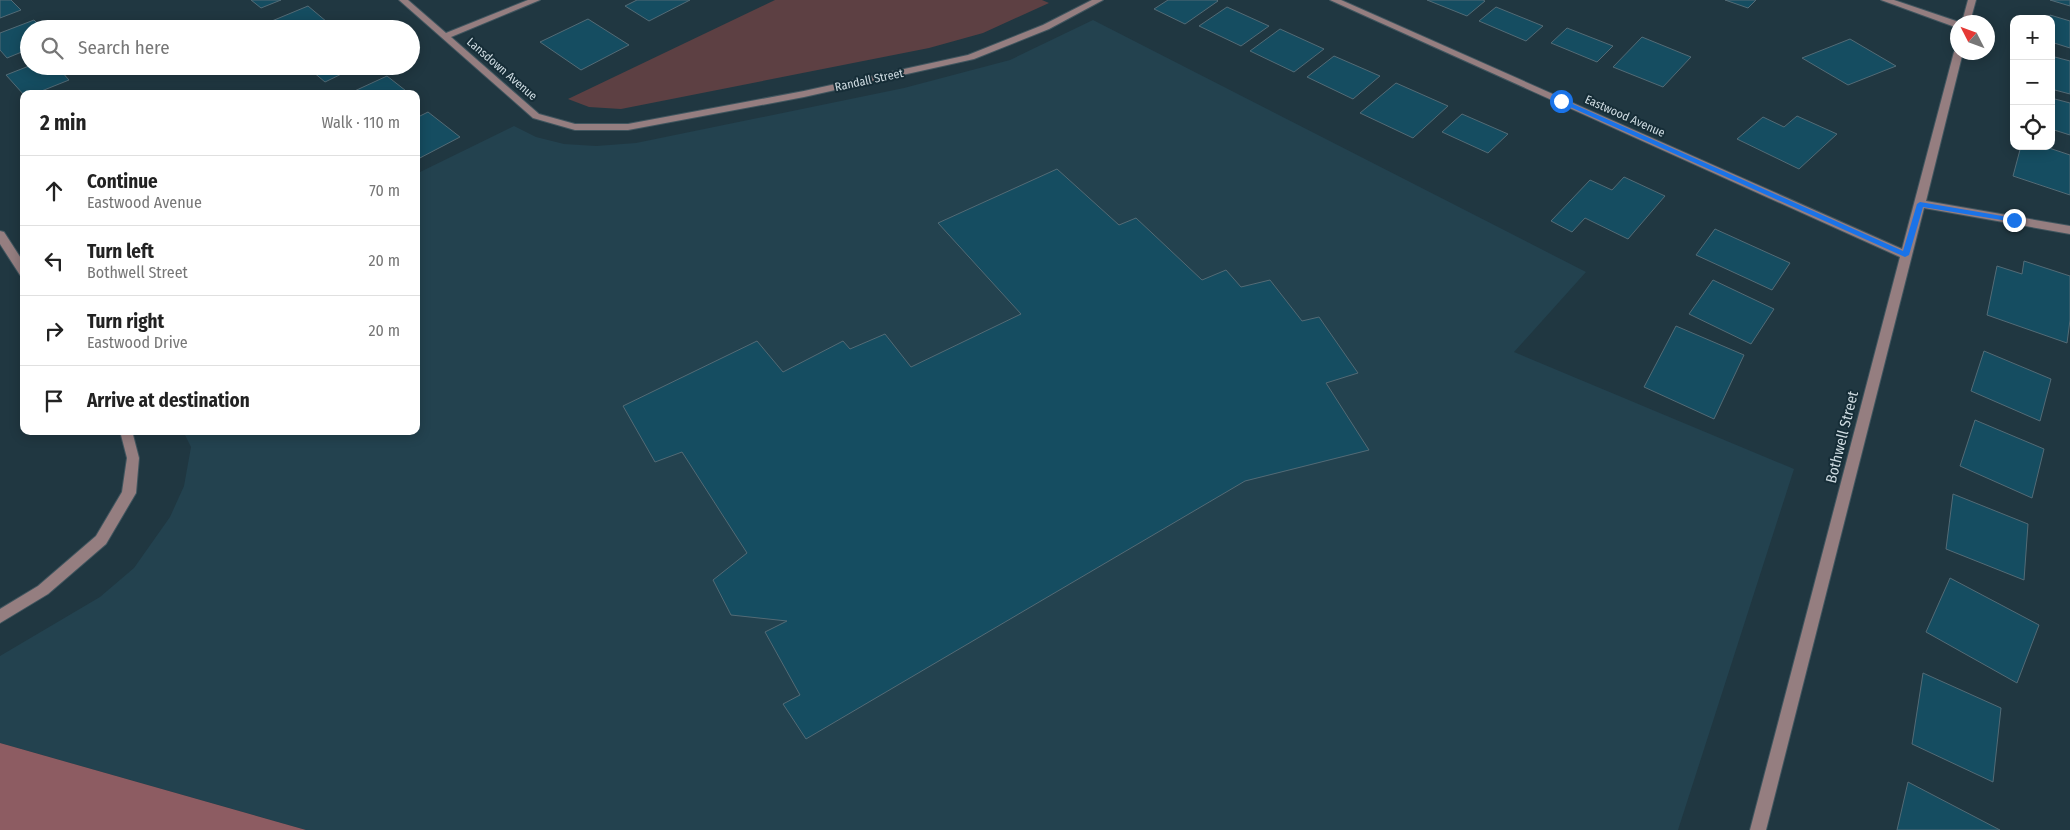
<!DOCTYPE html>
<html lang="en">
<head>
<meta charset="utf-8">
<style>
  :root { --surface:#fff; --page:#f6f6f6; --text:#222; --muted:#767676; --line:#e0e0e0 }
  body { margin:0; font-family:"Fira Sans Condensed",sans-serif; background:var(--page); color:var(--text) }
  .controls { position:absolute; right:15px; top:15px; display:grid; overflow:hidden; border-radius:10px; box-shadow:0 2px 12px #0003 }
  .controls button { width:45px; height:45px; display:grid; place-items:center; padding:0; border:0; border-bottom:1px solid var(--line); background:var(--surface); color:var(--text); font:25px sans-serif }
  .compass { position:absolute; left:1950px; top:15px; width:45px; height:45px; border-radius:50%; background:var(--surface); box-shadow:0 2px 12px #0003; rotate:312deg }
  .stop { position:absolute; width:15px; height:15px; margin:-11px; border:4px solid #1a73e8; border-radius:50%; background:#fff }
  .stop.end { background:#1a73e8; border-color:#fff; box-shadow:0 1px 5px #0008 }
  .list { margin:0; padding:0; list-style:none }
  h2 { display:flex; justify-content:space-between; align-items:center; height:65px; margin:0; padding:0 20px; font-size:21px }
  h2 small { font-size:16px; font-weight:400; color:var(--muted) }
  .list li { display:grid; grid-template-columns:32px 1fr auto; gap:15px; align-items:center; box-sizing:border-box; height:70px; padding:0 20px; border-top:1px solid var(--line) }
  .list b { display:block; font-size:19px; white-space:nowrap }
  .list p { margin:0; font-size:16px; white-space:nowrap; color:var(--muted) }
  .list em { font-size:16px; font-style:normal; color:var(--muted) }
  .icon { flex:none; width:28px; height:28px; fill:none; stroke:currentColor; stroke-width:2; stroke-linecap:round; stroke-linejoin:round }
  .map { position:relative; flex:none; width:2070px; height:830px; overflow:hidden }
  .search { position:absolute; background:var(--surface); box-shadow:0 2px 12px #0003; left:20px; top:20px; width:400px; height:55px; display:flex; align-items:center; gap:12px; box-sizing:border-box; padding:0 18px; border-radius:28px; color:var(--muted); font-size:19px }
  .panel { position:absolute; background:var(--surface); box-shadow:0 2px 12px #0003; left:20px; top:90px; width:400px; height:345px; border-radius:10px }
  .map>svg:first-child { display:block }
</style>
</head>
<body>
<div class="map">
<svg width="2070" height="830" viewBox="0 0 2070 830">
  <rect width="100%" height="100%" fill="#203741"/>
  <path fill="#23424f" d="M1093,20l493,252 -72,80 280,117 -116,361h-1372l-306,-87v-87l100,-59 34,-29 36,-51 14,-31 7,-39 -8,-16h233v-257l98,-48 22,11 28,7 32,2 40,-3 268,-55 106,-28z"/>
  <path fill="#5d4043" d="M775,0h267l7,3 -66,30 -54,15 -308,61 -32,-2 -21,-8z"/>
  <path fill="#8d5c62" d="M0,743l306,87h-306z"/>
  <path fill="#154d61" stroke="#536b76" d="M0,0h11l10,10 -21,8z
    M251,0h30l-20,8z
    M637,0h53l-41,21 -24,-15z
    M1168,0h49l1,1 -33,23 -31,-15z
    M1427,0h56l2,1 -18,15z
    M1725,0h31l-8,8z
    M2050,0h20v6z
    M308,6l25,21 -5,2h-54l-7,-6z
    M1227,7l42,19 -28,20 -42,-20z
    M1496,7l47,19 -17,15 -47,-20z
    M2050,15l20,6v27l-19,-6v-23h-3z
    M588,19l41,26 -48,25 -41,-28z
    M34,20l9,9h-14v20l-22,9 -7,-8v-17z
    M1567,28l46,18 -16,16 -46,-19z
    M1280,29l44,20 -30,23 -44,-21z
    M1642,37l49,20 -28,30 -50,-20z
    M1850,39l46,27 -48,19 -46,-27z
    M1334,56l46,20 -27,23 -46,-22z
    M2051,56l19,5v33l-19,-5z
    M29,66h48l-15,6 7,8 -35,14h-10v1l-18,-20z
    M306,66h52l-33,16z
    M387,76l23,18h-62z
    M1396,83l52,23 -35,32 -53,-25z
    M2051,98l19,5v32l-19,-6z
    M428,112l32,25 -44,23v-42z
    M1462,114l46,20 -20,19 -46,-21z
    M1797,116l40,18 -38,35 -62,-30 26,-22 21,10z
    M2021,146h22l27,9v40l-57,-19z
    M1057,169l62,56 17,-7 66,62 24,-10 15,17 29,-7 32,41 17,-4 39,56 -32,10 43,67 -124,31 -439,258 -23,-35 17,-9 -35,-63 22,-11 -56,-6 -18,-35 34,-27 -65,-101 -27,10 -32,-56 134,-65 26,31 60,-31 7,8 35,-15 26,33 110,-53 -83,-91z
    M1624,177l41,19 -37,43 -43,-21 -13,14 -21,-11 39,-41 22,10z
    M1715,229l75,34 -18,27 -76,-35z
    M2024,261l46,15v44l-3,23 -80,-28 10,-49 25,8z
    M1713,280l61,29 -23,35 -62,-30z
    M1676,326l68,29 -30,64 -70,-32z
    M1984,351l67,28 -11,42 -69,-30z
    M1975,420l69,29 -12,49 -72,-32z
    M1953,494l75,30 -4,56 -78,-31z
    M1950,578l89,47 -22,58 -91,-51z
    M1923,673l78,35 -8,74 -81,-38z
    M1908,782l92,48h-103z"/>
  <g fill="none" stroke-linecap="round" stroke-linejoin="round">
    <defs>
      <path id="minor" d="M399,0h9l38,33 82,-33h12l-89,37 88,77 36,10h53l176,-33 164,-36 75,-30 49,-25h11l-54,29 -75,30 -170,38 -176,33h-53l-42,-12z
        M1330,0h11l561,249 52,-197 4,-2v2h5l-37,149 144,25v8l-146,-26 -158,622h-16l150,-573z
        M1881,0h13l65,22h-1v6l-3,-1z
        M1968,0h8l-6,22h-8z
        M0,231l4,1 20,31v13l-4,-1 -20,-31z
        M120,431h12l7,27 -3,35 -30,51 -58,50 -48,29v-14l38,-23 58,-50 26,-44 5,-34z"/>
    </defs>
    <use href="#minor" stroke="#40555e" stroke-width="2"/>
    <use href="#minor" fill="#957e80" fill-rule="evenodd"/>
  </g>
  <path fill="#1a73e8" d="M1559,100h5l339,151 14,-47 3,-2 94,16 3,2 -3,2 -91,-15 -14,48 -4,2 -346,-155z"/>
  <g text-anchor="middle" stroke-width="4" stroke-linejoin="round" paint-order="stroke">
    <g font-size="12" fill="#cfdce2" stroke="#162d37">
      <text transform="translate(502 69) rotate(41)" y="4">Lansdown Avenue</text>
      <text transform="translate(869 80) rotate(-12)" y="4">Randall Street</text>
      <text transform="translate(1625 116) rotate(24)" y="4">Eastwood Avenue</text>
    </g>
    <g font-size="15" fill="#cfdce2" stroke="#162d37">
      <text transform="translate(1842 437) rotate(-76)" y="5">Bothwell Street</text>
    </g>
  </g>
</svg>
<div class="controls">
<button>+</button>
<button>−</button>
<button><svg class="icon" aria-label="locate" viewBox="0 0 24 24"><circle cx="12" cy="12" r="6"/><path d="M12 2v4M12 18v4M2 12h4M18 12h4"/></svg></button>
</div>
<svg class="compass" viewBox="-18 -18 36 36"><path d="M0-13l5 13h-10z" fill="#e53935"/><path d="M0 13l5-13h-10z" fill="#767676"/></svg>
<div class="stop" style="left:1561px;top:101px"></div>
<div class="stop end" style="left:2014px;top:220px"></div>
<div class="search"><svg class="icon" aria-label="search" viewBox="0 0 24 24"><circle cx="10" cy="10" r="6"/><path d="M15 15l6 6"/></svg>Search here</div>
<section class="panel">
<h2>2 min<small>Walk · 110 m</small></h2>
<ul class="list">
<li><svg class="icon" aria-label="ahead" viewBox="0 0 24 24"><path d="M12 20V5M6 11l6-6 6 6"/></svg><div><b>Continue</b><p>Eastwood Avenue</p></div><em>70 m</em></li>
<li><svg class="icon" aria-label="left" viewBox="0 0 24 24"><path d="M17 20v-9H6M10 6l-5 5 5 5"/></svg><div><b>Turn left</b><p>Bothwell Street</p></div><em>20 m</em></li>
<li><svg class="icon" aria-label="right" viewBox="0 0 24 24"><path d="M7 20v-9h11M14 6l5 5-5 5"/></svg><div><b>Turn right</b><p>Eastwood Drive</p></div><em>20 m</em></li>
<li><svg class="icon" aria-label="arrive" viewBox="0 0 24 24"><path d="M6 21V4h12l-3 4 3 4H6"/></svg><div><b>Arrive at destination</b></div></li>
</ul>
</section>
</div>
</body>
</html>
